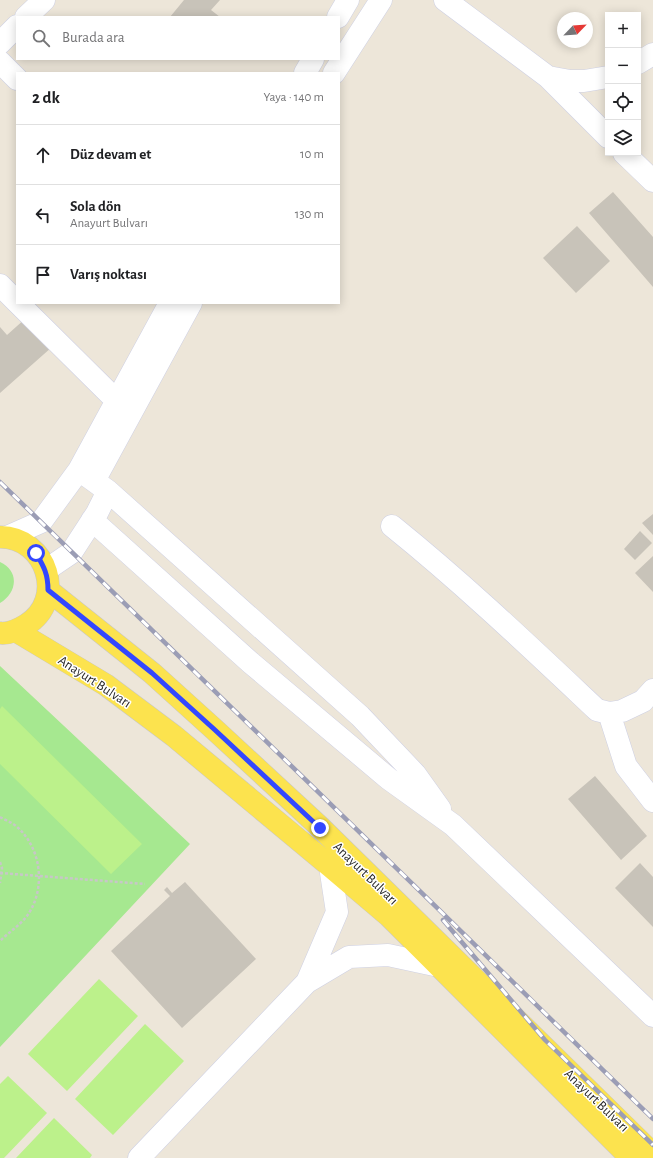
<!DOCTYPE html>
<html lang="tr">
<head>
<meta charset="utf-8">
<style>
  :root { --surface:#fff; --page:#f2f2f2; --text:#202124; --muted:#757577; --line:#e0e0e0 }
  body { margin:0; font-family:"Alegreya Sans",sans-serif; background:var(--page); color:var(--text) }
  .controls { position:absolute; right:12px; top:12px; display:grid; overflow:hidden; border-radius:0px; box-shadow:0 2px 10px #0003 }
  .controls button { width:36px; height:36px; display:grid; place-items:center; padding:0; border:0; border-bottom:1px solid var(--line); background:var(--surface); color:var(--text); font:20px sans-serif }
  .compass { position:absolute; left:557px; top:12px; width:36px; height:36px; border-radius:50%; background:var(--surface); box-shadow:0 2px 10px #0003; rotate:65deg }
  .stop { position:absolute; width:12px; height:12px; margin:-9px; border:3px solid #3347ff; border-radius:50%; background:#fff }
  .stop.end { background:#3347ff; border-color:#fff; box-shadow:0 1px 4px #0008 }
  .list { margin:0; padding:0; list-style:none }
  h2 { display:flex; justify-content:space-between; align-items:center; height:52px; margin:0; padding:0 16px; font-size:17px }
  h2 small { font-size:13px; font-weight:400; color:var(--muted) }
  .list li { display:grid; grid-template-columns:26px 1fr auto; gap:12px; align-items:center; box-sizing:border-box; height:60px; padding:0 16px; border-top:1px solid var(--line) }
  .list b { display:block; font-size:15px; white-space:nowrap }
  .list p { margin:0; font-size:13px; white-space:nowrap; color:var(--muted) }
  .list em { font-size:13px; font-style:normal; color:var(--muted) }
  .icon { flex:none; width:22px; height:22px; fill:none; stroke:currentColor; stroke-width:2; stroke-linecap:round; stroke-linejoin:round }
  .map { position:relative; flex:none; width:653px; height:1158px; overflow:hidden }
  .search { position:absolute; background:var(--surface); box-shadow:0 2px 10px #0003; left:16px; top:16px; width:324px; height:44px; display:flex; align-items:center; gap:10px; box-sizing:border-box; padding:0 14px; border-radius:0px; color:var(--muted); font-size:15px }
  .panel { position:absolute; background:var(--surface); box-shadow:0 2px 10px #0003; left:16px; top:72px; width:324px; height:232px; border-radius:0px }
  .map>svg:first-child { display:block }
</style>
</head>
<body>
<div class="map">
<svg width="653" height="1158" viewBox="0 0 653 1158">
  <rect width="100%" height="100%" fill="#ede6d9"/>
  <path fill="#a6e890" d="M0,562c20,9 17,31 0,41z
    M0,666l190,178 -190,203z"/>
  <path fill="#bcf18b" d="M2,706l140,138 -31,30 -111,-110v-55z
    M99,979l39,37 -71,75 -39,-37z
    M145,1024l39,37 -71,74 -38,-36z
    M8,1076l39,37 -43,45h-4v-74z
    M54,1118l38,37 -2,3h-74z"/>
  <path fill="#c8c3b9" d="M184,0h36l-9,10 9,7h-50z
    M613,192l40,45v50l-64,-74z
    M577,226l33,35 -34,32 -33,-35z
    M26,318l26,29 -52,46v-66l7,8z
    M653,514v21l-11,-12z
    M640,531l12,12 -17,17 -11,-11z
    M653,556v36l-18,-19z
    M595,776l52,60 -26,24 -53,-61z
    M640,863l13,14v50l-38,-39z
    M185,882l71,77 -74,69 -71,-77 59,-55 -6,-6 3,-3 5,6z"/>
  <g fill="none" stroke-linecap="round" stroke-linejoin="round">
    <defs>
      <path id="minor" d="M445,0l103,77 22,4h14l24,-4
        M26,17l18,-17
        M338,17l10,-17
        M0,43l17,-17
        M0,62l17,17
        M638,63l15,-9
        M305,73l8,-14
        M334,73l47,-73
        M548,77l60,60
        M624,153l29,28
        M0,285l17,17
        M18,303l109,108
        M79,470l29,21 252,225 55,58 25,35
        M94,481l97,-178
        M92,520l159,143 138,116 64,46 200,191
        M392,526c72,58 138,121 205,184l12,3 13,-2 21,-10 10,-11
        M7,537l34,-15 38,-52 91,-167
        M46,570l25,-17 26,-40 11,-22
        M609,713l17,53 27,35
        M307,982l30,-70 -7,-46
        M139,1158l168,-176 42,-25 39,-2 51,11"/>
      <path id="major" d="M0,537c47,0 67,63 26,88 -8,5 -17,9 -26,8
        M48,590l104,83 63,57 105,97 333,327
        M16,631l90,54 68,51 156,130 59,50 242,242"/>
    </defs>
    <use href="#minor" stroke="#ced0e3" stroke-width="23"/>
    <use href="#major" stroke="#c7c7c7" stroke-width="23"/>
    <path stroke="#c7c7c7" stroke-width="2.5" stroke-dasharray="3 2" stroke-linecap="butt" d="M0,817c5,3 11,5 16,9 25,21 30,60 13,87 -7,11 -20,19 -29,28
      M0,862l2,6 -2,15
      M0,873l145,11"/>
    <use href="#minor" stroke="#fff" stroke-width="22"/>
    <use href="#major" stroke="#fce34e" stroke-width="22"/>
    <defs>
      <path id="rail" d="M0,482c218,213 436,424 653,637
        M443,920l102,120 108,105"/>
    </defs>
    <use href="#rail" stroke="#9b9db5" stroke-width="4.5"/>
    <use href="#rail" stroke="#fff" stroke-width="3" stroke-dasharray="9" stroke-linecap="butt"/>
  </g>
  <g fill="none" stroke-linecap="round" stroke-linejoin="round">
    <path stroke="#3347ff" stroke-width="5" d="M36,553c8,14 12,21 12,37l104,83 63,57 105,98"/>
  </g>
  <g text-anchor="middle" stroke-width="3" stroke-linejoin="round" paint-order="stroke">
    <g font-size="14" fill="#292929" stroke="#fff">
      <text transform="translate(95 681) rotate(33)" y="5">Anayurt Bulvarı</text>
      <text transform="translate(366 873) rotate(44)" y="5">Anayurt Bulvarı</text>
      <text transform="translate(597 1100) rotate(44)" y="5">Anayurt Bulvarı</text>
    </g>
  </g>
</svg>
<div class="controls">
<button>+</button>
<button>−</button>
<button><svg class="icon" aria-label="locate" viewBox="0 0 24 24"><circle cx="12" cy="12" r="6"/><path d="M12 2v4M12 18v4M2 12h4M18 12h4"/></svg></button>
<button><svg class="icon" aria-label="layers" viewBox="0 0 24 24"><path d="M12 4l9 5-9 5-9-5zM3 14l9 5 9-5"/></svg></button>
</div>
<svg class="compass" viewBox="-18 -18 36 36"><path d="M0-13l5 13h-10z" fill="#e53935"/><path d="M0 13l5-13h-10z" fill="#757577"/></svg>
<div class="stop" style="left:36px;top:553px"></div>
<div class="stop end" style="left:320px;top:828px"></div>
<div class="search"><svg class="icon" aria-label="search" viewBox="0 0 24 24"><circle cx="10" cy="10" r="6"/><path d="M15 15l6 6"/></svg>Burada ara</div>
<section class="panel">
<h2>2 dk<small>Yaya · 140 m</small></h2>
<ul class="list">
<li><svg class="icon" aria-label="ahead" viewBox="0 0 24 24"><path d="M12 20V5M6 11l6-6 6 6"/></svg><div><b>Düz devam et</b></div><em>10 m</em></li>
<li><svg class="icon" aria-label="left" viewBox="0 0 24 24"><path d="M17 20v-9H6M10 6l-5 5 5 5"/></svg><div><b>Sola dön</b><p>Anayurt Bulvarı</p></div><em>130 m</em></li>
<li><svg class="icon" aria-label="arrive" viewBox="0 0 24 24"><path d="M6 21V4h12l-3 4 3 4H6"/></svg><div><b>Varış noktası</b></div></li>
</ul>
</section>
</div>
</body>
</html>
